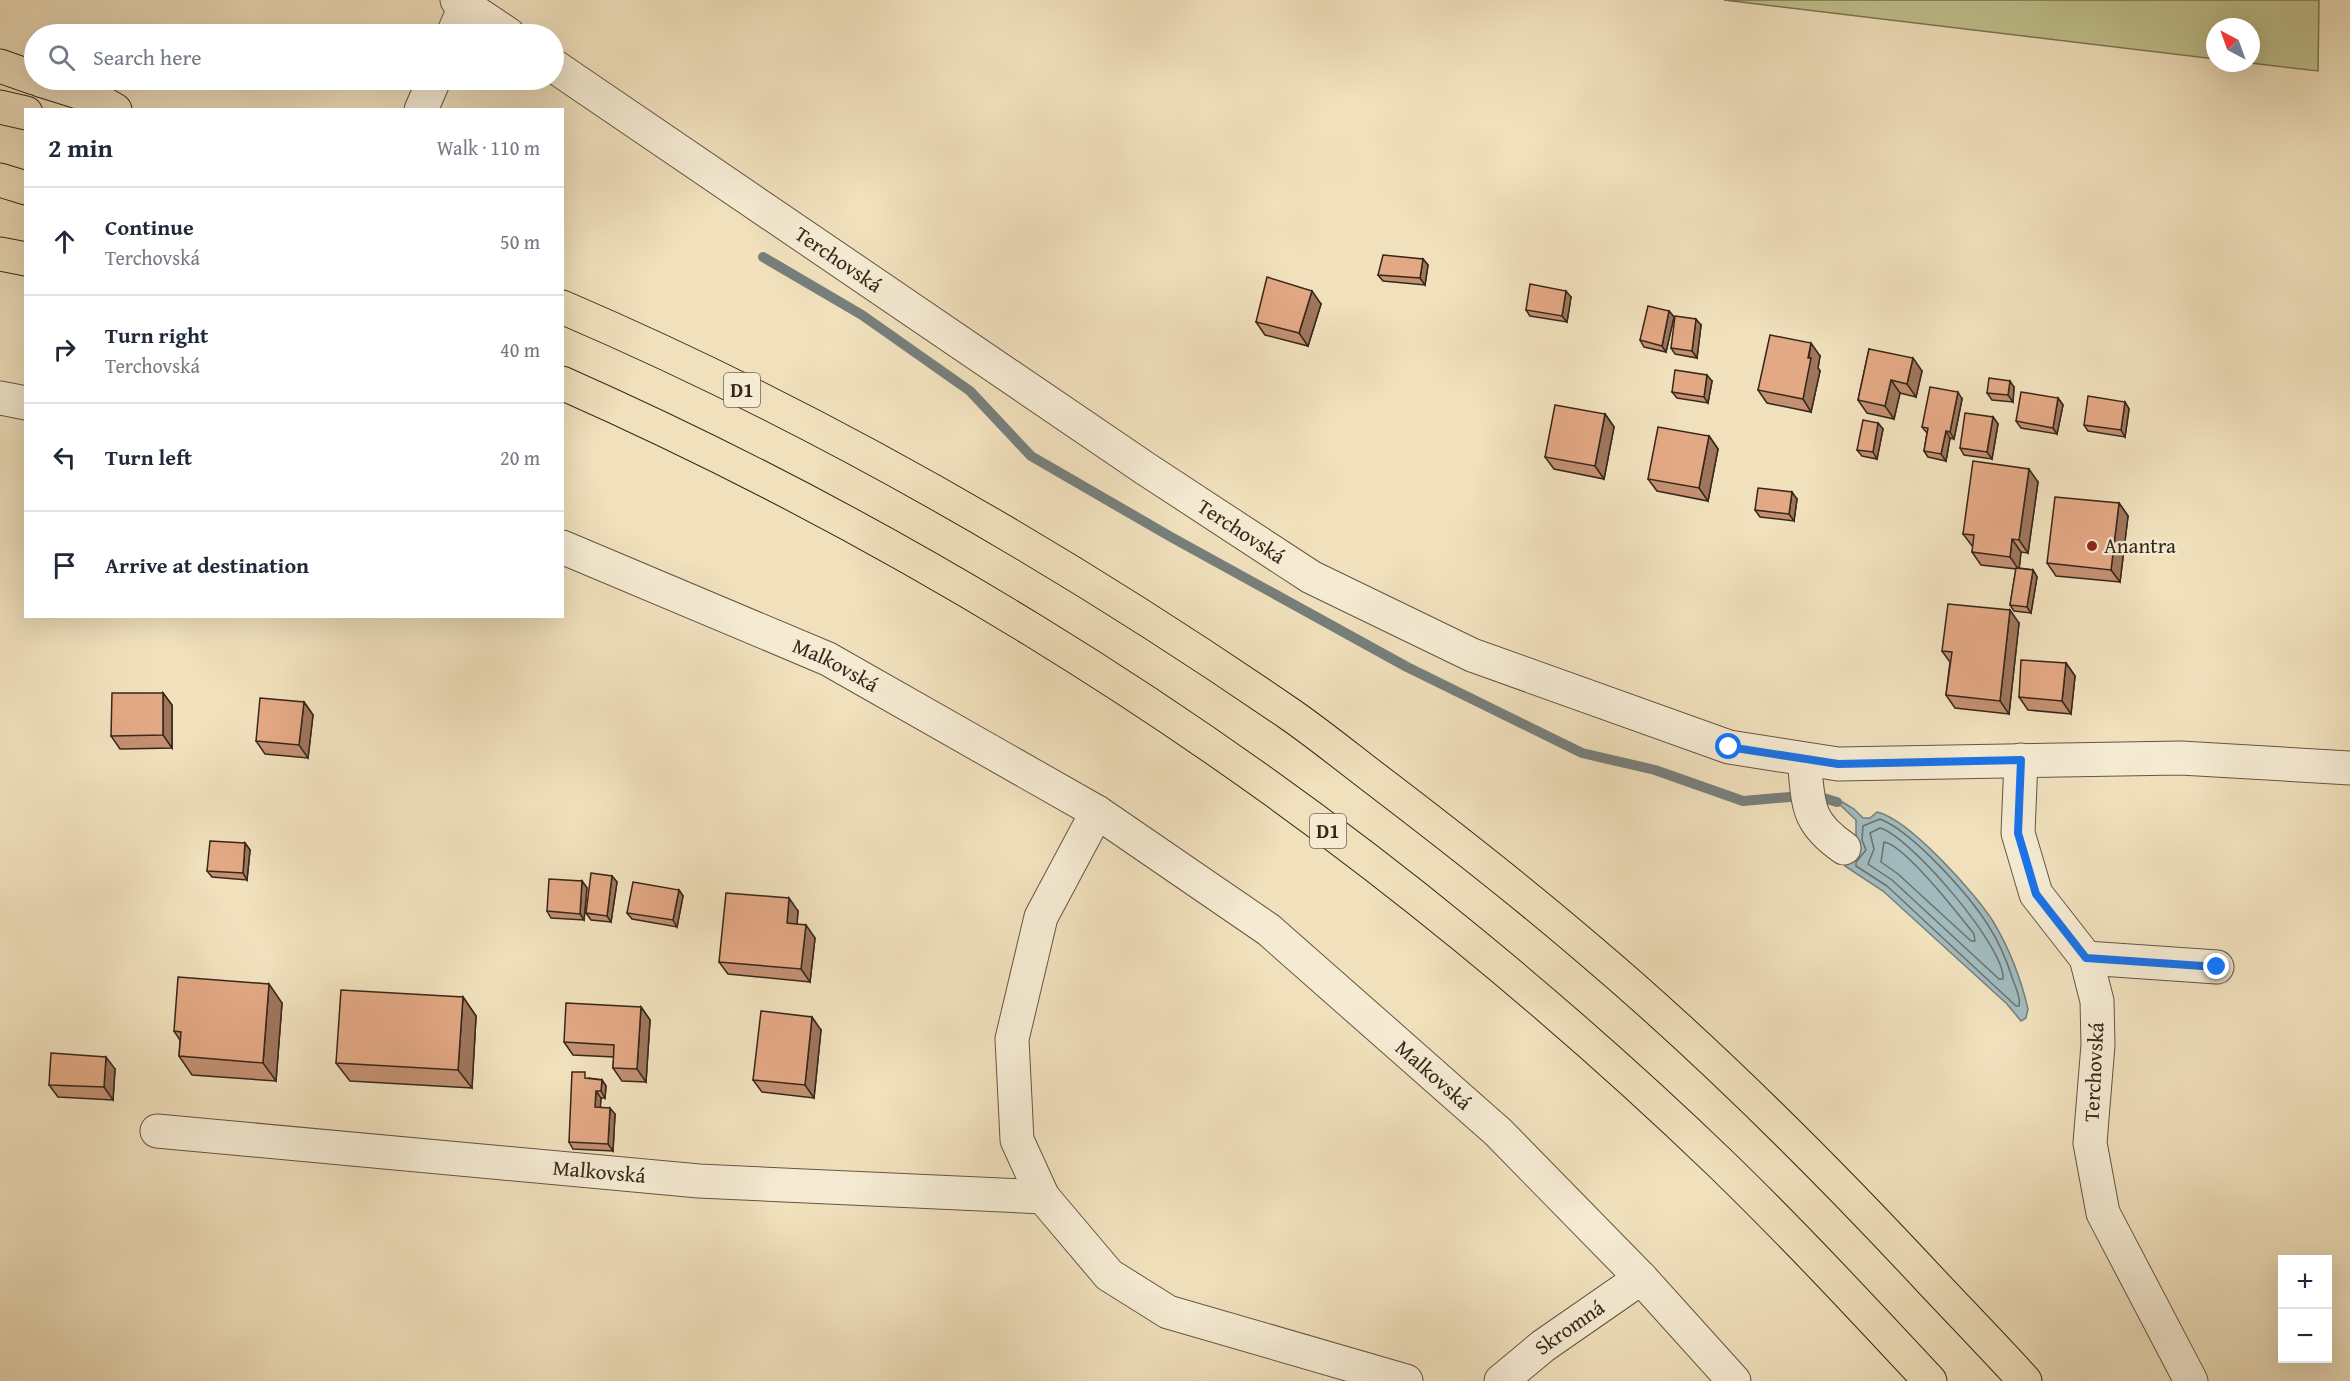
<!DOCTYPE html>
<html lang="en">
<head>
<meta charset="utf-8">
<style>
  :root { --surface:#fff; --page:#f2f2f3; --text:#1f2937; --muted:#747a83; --line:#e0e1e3 }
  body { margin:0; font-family:"Gentium Book Plus",serif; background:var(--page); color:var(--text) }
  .controls { position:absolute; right:18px; bottom:18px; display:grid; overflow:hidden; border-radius:0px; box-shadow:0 6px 24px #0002 }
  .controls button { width:54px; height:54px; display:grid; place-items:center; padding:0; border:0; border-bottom:2px solid var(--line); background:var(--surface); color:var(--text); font:30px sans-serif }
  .compass { position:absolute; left:2206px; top:18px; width:54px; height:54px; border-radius:50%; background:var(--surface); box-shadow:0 6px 24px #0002; rotate:319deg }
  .stop { position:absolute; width:18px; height:18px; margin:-14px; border:4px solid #1a73e8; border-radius:50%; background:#fff }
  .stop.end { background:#1a73e8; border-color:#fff; box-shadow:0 2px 6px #0008 }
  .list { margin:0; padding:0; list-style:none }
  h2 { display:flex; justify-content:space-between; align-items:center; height:78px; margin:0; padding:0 24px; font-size:26px }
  h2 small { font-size:20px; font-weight:400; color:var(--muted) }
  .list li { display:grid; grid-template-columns:39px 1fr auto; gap:18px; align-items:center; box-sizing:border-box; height:108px; padding:0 24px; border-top:2px solid var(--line) }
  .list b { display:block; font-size:22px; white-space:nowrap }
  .list p { margin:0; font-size:20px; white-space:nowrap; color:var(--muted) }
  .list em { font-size:20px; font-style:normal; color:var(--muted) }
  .icon { flex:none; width:33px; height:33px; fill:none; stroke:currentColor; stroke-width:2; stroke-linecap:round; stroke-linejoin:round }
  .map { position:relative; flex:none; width:2350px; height:1381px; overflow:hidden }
  .search { position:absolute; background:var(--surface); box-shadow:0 6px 24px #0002; left:24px; top:24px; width:540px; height:66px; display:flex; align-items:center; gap:15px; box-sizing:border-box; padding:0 21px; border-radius:33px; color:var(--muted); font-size:22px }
  .panel { position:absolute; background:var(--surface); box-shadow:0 6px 24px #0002; left:24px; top:108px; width:540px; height:510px; border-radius:0px }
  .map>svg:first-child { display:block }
</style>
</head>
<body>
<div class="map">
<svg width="2350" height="1381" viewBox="0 0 2350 1381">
  <rect width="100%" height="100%" fill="#f0e0bc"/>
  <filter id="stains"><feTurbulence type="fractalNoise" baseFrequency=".00333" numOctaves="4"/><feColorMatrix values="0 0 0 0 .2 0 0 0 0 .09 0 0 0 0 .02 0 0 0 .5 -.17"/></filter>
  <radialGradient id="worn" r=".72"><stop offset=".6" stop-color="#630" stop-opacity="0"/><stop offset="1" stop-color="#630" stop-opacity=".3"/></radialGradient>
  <path fill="#bfc18d" stroke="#7b7454" stroke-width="1.5" d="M1724,0h595l-1,71 -67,-8v-36h-36v32z"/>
  <path fill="#a1babd" stroke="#777f7c" stroke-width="1.5" d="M1839,800l15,9 9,9h7l7,-6c32,7 100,83 117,111 16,27 27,56 34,86l-2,9 -5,3 -14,-17 -124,-113 -38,-25 16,-18 -5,-5v-23l-19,-18z"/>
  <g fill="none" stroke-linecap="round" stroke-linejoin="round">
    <path stroke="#6c706c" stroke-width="1.5" d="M1880,819c33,13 89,76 108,106 11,17 19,36 25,55 3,8 8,18 6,26h-3l-129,-120 -31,-20v-4l10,-12 -4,-10 1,-14z
      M1880,828c30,8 126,120 123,151h-4l-107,-99 -24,-16 6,-15 -4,-16z
      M1884,842c21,3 75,73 90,92l1,7h-4l-73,-67 -17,-12z"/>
    <path stroke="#777f7c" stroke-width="10" d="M763,257l99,58 108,76 61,65 140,81 236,130 175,86 73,17 88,31 70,-6 24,7"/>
    <defs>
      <g id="minor">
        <path d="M457,0l51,34"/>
        <path d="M453,34l15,-34"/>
        <path id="s1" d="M554,66l592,403 165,108 161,78 257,92 109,17 343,-6 169,10"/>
        <path d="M421,110l13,-30"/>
        <path d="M0,398l26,5"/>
        <path id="s2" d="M562,547l266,112 269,153 172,118 229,202 143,146 93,103"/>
        <path d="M1804,760c5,44 1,61 40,88"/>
        <path d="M2021,760l-3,73 18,61 50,64 11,43 1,44 -8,98 13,70 88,168"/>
        <path d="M1097,812l-56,105 -29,122 5,101 26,57 66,78 59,37 238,69"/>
        <path d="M2086,958l131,9"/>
        <path id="s3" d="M157,1131l542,50 344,16"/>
        <path id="s4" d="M1501,1381l42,-35 98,-68"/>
      </g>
      <path id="highway" d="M0,66l34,12
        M40,80l51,16 24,14
        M0,107l26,6
        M0,180l26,8
        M0,254l26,5
        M562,307c257,110 499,250 729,408 33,23 63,48 95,72 68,52 136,105 201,161 122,103 235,216 343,332 32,34 64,67 95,101
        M562,383c323,143 631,331 904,555 88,72 174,148 256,227 72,70 140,143 208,216"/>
    </defs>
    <use href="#minor" stroke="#655543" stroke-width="35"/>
    <use href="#highway" stroke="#37271b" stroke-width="35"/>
    <use href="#minor" stroke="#f5ebd3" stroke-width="33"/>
    <use href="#highway" stroke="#f0e0bc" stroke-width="33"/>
  </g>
  <path fill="#c39072" stroke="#37271b" stroke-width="1.5" d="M1423,259l5,6 -3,20 -42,-4 -5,-6z
    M1571,297l-4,25 -37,-6 -4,-6z
    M1321,304l-13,42 -43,-11 -9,-13z
    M1669,311l5,6 -8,35 -22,-5 -4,-7z
    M1701,325l-4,33 -22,-4 -4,-6z
    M1869,349l53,22 -6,26 -16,-4 -6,26 -27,-6 -9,-13z
    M1820,356l-2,12 2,3 -9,41 -44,-9 -9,-13z
    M1712,381l-4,22 -31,-5 -5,-6z
    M2014,387l-1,15 -21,-2 -5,-7z
    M2058,398l5,7 -6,29 -36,-6 -5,-7z
    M1962,399l-8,40 -4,-1 -4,23 -18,-4 -4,-6 3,-18 -5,-6z
    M2125,402l4,7 -4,28 -37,-6 -4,-6z
    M1605,414l9,13 -10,52 -50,-10 -9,-12z
    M1993,417l5,7 -6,35 -28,-4 -4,-7z
    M1878,423l5,6 -6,30 -15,-3 -5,-6z
    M1709,436l9,13 -10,52 -51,-10 -9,-12z
    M2038,482l-10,71 -7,-1 -2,16 14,2 4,7 -6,36 -17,-2 -4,-6 6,-36 -35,-4 -9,-13 1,-5 -10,-13z
    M1797,499l-3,22 -34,-4 -5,-7z
    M2119,503l9,13 -8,66 -64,-6 -9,-13z
    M2019,623l-10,91 -54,-6 -9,-13 4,-33 -8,-11z
    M2066,663l9,13 -4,38 -43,-4 -9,-13z
    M163,693l9,12v43l-52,1 -9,-13z
    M304,702l9,13 -5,43 -43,-4 -9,-13z
    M245,843l5,7 -3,30 -35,-3 -5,-6z
    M612,876l5,6 -6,40 -20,-2 -5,-7z
    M582,881l5,7 -3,32 -33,-2 -4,-7z
    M679,890l4,6 -6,31 -45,-8 -5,-6z
    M798,911l-1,13 18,14 -5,44 -82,-8 -9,-12z
    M463,997l13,19 -4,72 -122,-7 -14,-18z
    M282,1003l-6,78 -84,-6 -13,-19 1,-16 -6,-9z
    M641,1007l9,13 -4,62 -24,-1 -9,-13 1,-11 -41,-2 -9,-13z
    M821,1030l-7,68 -52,-6 -9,-12z
    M115,1069l-2,31 -55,-3 -9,-12z
    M589,1078l13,2 4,6 -1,12h-4l-1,9 15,7 -2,37 -40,-2 -4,-7z"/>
  <path fill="#9f765c" stroke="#37271b" stroke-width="1.5" d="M1423,259l5,6 -3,20 -5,-7z
    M1312,291l9,13 -13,42 -9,-13z
    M1566,291l5,6 -4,25 -5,-6z
    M1669,311l5,6 -8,35 -4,-6z
    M1696,319l5,6 -4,33 -5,-7z
    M1811,343l9,13 -2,12 2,3 -9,41 -8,-13z
    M1913,358l9,13 -6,26 -9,-13z
    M1707,375l5,6 -4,22 -4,-6z
    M1891,380l9,13 -6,26 -9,-13z
    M2010,381l4,6 -1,15 -5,-7z
    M1958,392l4,7 -8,40 -4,-7z
    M2058,398l5,7 -6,29 -4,-6z
    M2125,402l4,7 -4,28 -4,-7z
    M1605,414l9,13 -10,52 -9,-13z
    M1993,417l5,7 -6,35 -5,-7z
    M1878,423l5,6 -6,30 -4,-7z
    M1946,431l4,7 -4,23 -5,-7z
    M1709,436l9,13 -10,52 -9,-13z
    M2029,469l9,13 -10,71 -9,-13z
    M1792,492l5,7 -3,22 -5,-7z
    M2119,503l9,13 -8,66 -9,-12z
    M2012,539l9,13 -2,18 -9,-13z
    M2033,570l4,7 -6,36 -4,-6z
    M2010,610l9,13 -10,91 -9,-13z
    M2066,663l9,13 -4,38 -9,-13z
    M163,693l9,12v43l-9,-13z
    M304,702l9,13 -5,43 -9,-13z
    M245,843l5,7 -3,30 -4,-7z
    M612,876l5,6 -6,40 -4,-6z
    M582,881l5,7 -3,32 -4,-6z
    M679,890l4,6 -6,31 -4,-7z
    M789,898l9,13 -2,25 -9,-13z
    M806,925l9,13 -5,44 -9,-13z
    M269,984l13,19 -6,78 -13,-18z
    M463,997l13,19 -4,72 -14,-18z
    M641,1007l9,13 -4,62 -9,-13z
    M812,1017l9,13 -7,68 -9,-13z
    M106,1057l9,12 -2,31 -9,-13z
    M602,1080l4,6 -1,12 -4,-7z
    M596,1091l5,7 -1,15 -5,-6z
    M610,1108l5,6 -2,37 -5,-7z"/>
  <path fill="#e3a884" stroke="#37271b" stroke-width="1.5" d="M1383,255l40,4 -3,19 -42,-3z
    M1267,277l45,14 -13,42 -43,-11z
    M1530,284l36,7 -4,25 -36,-6z
    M1648,306l21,5 -7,35 -22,-6z
    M1675,316l21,3 -4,32 -21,-3z
    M1770,335l41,8 -3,15h3l-8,41 -45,-9z
    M1869,349l44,9 -6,26 -16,-4 -6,26 -27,-6z
    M1675,370l32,5 -3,22 -32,-5z
    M1989,378l21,3 -2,14 -21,-2z
    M1930,387l28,5 -8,40 -4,-1 -5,23 -17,-3 4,-23 -6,-1z
    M2021,392l37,6 -5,30 -37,-7z
    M2088,396l37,6 -4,28 -37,-5z
    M1555,405l50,9 -10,52 -50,-9z
    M1965,413l28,4 -6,35 -27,-4z
    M1863,420l15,3 -5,29 -16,-2z
    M1658,427l51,9 -10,52 -51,-9z
    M1973,461l56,8 -10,71 -7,-1 -2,18 -38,-5 2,-17 -11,-1z
    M1758,488l34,4 -3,22 -34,-4z
    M2055,497l64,6 -8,67 -64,-7z
    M2016,568l17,2 -6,37 -17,-2z
    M1948,604l62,6 -10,91 -54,-6 6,-43 -10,-1z
    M2021,660l45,3 -4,38 -43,-4z
    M112,693h51v42l-52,1z
    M260,698l44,4 -5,43 -43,-4z
    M210,841l35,2 -2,30 -36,-2z
    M591,873l21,3 -5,40 -21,-3z
    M549,879l33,2 -2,33 -33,-3z
    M633,882l46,8 -6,30 -46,-7z
    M726,893l63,5 -2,25 19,2 -5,44 -82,-7z
    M178,977l91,7 -6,79 -84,-7 2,-24 -7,-1z
    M341,990l122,7 -5,73 -122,-7z
    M566,1003l75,4 -4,62 -24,-1 1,-23 -50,-3z
    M761,1011l51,6 -7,68 -52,-5z
    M51,1053l55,4 -2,30 -55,-2z
    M572,1072h13v6l17,2 -1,11h-5l-1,16 15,1 -2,36 -39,-2z"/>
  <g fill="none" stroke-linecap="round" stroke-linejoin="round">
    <path stroke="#1a73e8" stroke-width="8" d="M1729,747l109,17 183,-4 -3,73 18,61 50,64 131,9"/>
  </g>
  <circle fill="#8f2418" stroke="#f5ebd3" stroke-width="2" cx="2092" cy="546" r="6"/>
  <g text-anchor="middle" stroke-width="4.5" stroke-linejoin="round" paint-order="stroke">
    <g fill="#f5ebd3" stroke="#706252" stroke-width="1.5">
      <rect x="724" y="373" width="36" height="34" rx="4.5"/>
      <rect x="1310" y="814" width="36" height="34" rx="4.5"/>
    </g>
    <g font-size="20" font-weight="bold" fill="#37271b">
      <text x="742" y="397">D1</text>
      <text x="1328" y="838">D1</text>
    </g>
    <g font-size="21" fill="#37271b" stroke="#f5ebd3">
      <text dy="7" stroke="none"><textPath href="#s1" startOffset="344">Terchovská</textPath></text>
      <text dy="7" stroke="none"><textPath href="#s1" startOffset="830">Terchovská</textPath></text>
      <text dy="7" stroke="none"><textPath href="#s2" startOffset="298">Malkovská</textPath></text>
      <text transform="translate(2094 1072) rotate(-87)" y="7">Terchovská</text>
      <text dy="7" stroke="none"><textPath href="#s2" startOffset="1026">Malkovská</textPath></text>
      <text dy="7" stroke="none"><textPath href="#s3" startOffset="444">Malkovská</textPath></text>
      <text dy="7" stroke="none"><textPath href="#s4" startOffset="87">Skromná</textPath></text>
    </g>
    <g font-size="21" fill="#37271b" stroke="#f5ebd3" text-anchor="start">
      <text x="2104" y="553">Anantra</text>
    </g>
  </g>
  <rect width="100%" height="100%" filter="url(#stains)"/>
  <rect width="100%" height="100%" fill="url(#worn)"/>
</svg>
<div class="controls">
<button>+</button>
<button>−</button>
</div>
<svg class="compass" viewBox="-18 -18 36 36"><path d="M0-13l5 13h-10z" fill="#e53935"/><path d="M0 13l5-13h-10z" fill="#747a83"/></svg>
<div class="stop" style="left:1729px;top:747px"></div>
<div class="stop end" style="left:2217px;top:967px"></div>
<div class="search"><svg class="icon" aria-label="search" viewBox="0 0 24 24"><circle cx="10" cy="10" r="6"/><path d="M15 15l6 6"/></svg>Search here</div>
<section class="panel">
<h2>2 min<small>Walk · 110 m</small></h2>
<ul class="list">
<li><svg class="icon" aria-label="ahead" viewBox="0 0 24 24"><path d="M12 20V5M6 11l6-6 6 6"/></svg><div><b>Continue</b><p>Terchovská</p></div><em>50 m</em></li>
<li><svg class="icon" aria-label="right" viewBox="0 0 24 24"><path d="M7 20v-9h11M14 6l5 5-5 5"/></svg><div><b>Turn right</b><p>Terchovská</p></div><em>40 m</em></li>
<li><svg class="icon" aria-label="left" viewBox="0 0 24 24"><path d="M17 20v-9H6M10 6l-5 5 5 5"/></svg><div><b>Turn left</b></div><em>20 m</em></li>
<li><svg class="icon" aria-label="arrive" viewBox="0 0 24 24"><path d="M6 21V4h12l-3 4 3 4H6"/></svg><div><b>Arrive at destination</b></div></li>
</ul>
</section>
</div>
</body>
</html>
